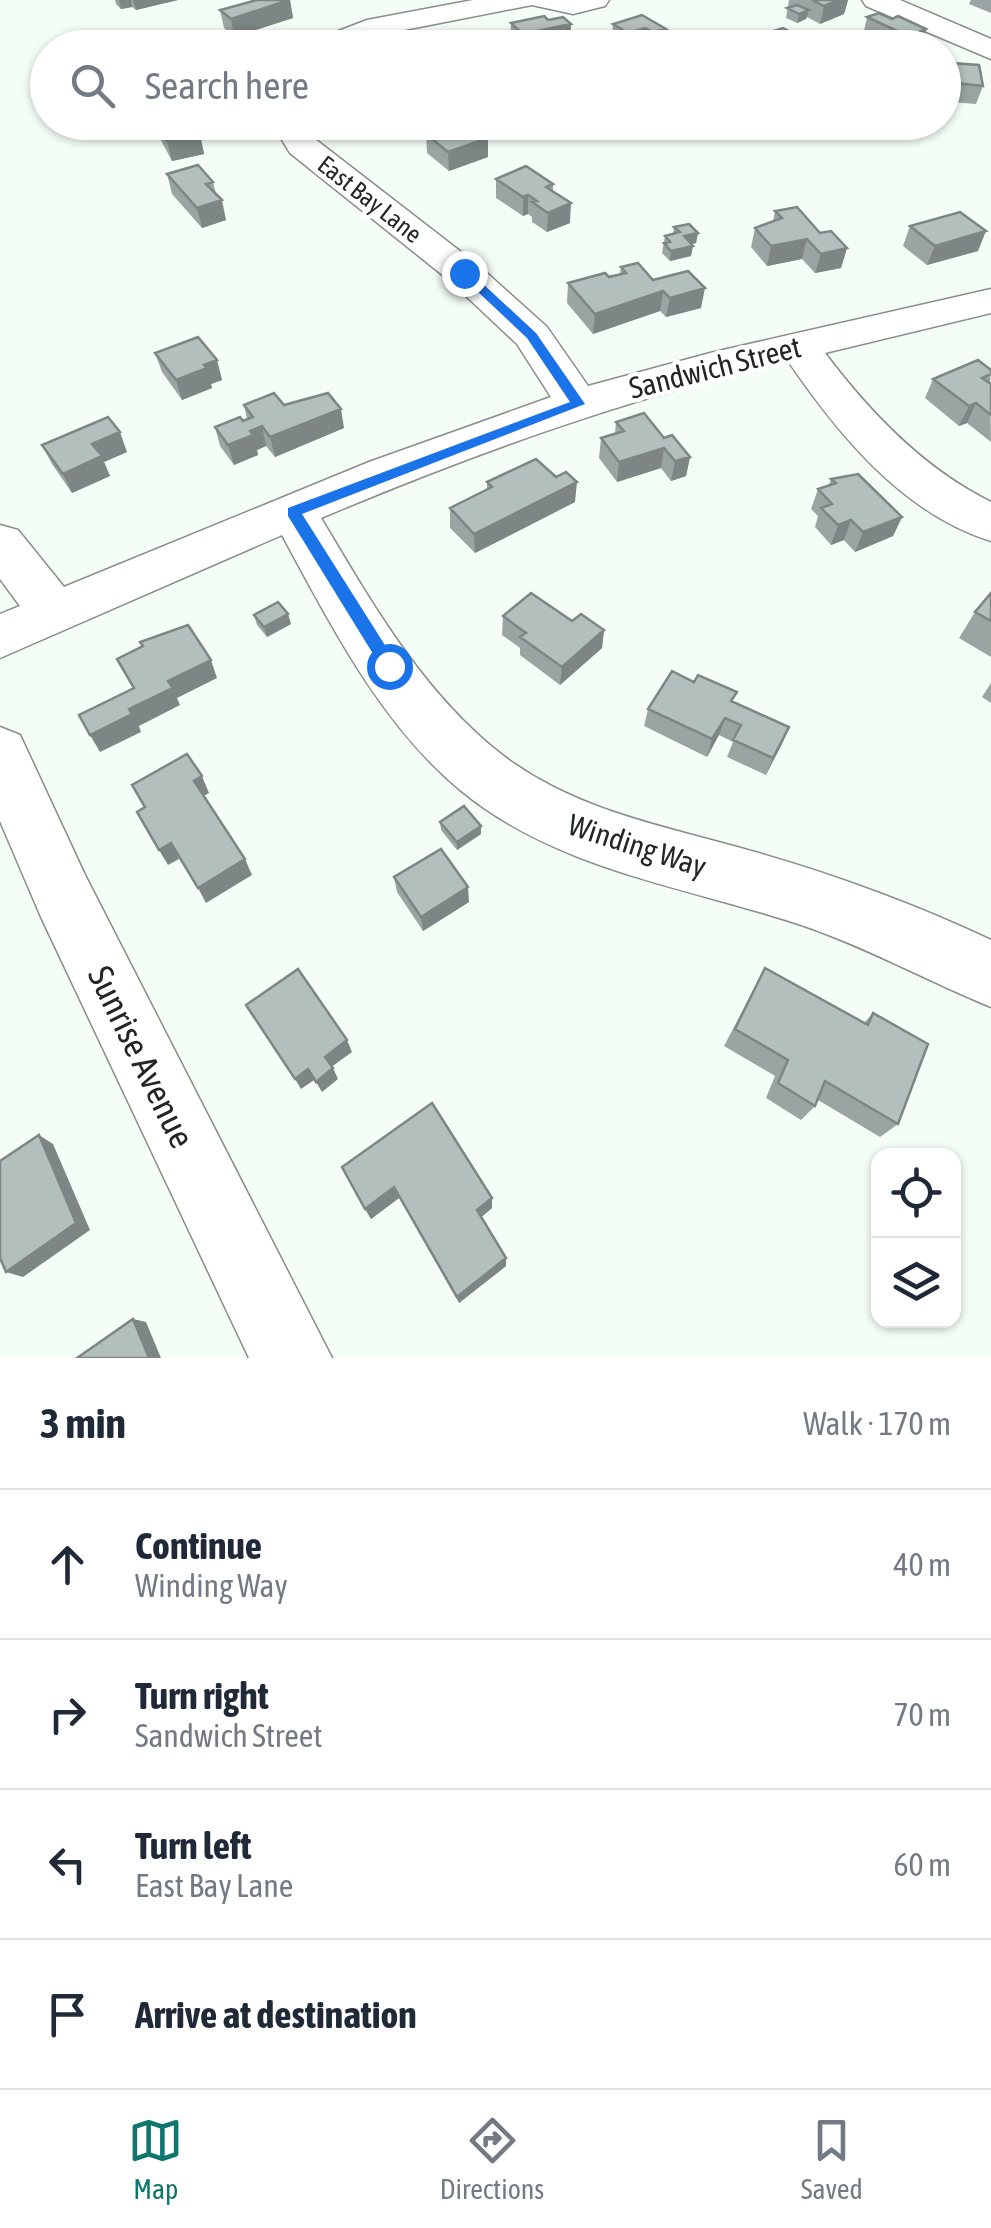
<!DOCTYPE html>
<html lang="en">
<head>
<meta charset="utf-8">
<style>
  :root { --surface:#fff; --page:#f2f2f3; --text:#1f2937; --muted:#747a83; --line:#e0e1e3; --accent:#0f766e }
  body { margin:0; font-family:"Asap Condensed",sans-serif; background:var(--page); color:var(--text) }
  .controls { position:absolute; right:30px; bottom:30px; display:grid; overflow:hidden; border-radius:20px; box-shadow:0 2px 8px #0004 }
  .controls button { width:90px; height:90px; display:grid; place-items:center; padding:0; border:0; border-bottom:2px solid var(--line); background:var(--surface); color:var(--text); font:50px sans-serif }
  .stop { position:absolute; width:30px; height:30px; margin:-22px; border:8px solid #1a73e8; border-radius:50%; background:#fff }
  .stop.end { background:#1a73e8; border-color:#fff; box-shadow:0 2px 10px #0008 }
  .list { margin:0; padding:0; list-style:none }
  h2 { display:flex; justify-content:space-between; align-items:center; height:130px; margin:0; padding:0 40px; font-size:42px }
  h2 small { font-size:32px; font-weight:400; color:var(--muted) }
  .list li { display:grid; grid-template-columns:65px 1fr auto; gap:30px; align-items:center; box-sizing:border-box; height:150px; padding:0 40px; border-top:2px solid var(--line) }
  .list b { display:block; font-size:38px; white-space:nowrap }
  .list p { margin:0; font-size:32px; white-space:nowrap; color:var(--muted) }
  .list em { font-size:32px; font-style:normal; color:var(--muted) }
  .icon { flex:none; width:55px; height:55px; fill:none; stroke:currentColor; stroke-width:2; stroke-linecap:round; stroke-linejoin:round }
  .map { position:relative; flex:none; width:991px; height:1358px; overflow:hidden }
  .search { position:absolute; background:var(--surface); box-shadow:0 2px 8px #0004; left:30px; right:30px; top:30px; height:110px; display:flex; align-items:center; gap:25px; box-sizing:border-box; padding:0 35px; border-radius:55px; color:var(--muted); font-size:38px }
  .sheet { height:730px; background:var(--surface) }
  nav { display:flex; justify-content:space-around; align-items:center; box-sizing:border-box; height:140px; border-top:2px solid var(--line); background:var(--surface); font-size:28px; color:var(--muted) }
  nav a { display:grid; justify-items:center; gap:5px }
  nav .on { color:var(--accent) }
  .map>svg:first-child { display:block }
</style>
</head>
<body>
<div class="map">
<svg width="991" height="1358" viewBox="0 0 991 1358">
  <rect width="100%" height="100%" fill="#f5fef6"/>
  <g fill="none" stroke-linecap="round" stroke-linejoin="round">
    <defs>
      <path id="minor" d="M473,0h136l-4,6 -32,8 -41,-9 -148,29 -35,14h-43l4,-6 57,-22z
        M862,0h38l91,39v20l-125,-53z
        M271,122h33l11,17 163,126 69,62 41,59 126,-34 277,-63v24l-166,40c45,60 99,116 166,149v39c-88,-27 -153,-107 -203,-180 -161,37 -315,93 -467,157 50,84 102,175 180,236 75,58 165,72 254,98 80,23 160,52 236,88v67c-61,-25 -119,-57 -181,-79 -118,-41 -252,-56 -351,-139 -79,-66 -128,-164 -177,-254l-282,123v-44l20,-8 -20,-27v-54l18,5 46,57 305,-125 182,-65 -34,-53 -67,-63 -160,-128z
        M0,727l20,8 65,140 247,483h-83l-208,-441 -41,-96z"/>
    </defs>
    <use href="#minor" stroke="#878f88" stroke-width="3"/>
    <use href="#minor" fill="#fff" fill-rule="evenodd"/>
  </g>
  <path fill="#9aa4a2" d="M115,0h63l-42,10 -4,-3 -11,2 -5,-5z
    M251,0h39l3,18 -59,19 -10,-9 -4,-18 31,-8z
    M789,0h59l-4,14 -24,10 -13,-7 -1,2 -9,4 -11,-5z
    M971,0h20v13l-22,-9z
    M867,17l25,2 34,10 -5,18 -47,1 1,-6 -12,-6z
    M548,20l23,4 -1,19 -25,5h-28l-7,-7 1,-18z
    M613,24l53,5 -1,9 -13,4 -8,-5 -17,5 -15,-9z
    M767,33l34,4 -2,10 -25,1 -9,-5z
    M951,63l32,23 -7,18 -25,-2 -2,7h-5v-37h4z
    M106,122h24l2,6 -11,7 -12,-3z
    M154,122h39l7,12 4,20 -32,7 -15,-28z
    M426,134l62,23 -39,14 -22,-18z
    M167,174l46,8 3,12 10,26 -24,8 -30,-34z
    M496,179l57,5v7l17,32 -23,9 -15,-10v-5l-4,-3 -5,2 -27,-18z
    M775,211l45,22 27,15 -6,20 -26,5 -13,-14 -35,7 -16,-19 4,-19 18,-6z
    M910,226l68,25 -51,14 -24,-19z
    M674,227l24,6 -2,10 -4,1 -1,12 -21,5 -8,-8 3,-17 8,-2z
    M621,267l32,13 48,28 -35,9 -6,-6 -67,23 -26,-31 1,-20 52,-9z
    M155,353l62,7 5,20 -11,4 1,4 -30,12 -20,-28z
    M991,370l-1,14 1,58 -24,-19 -8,3 -34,-28 8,-19z
    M244,405h40l60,23 -69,29 -9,-11 -9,4 1,5 -24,10 -14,-19 -5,-19 32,-8z
    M616,422l48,16 26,19 -4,19 -15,5 -10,-13 -44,14 -18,-24 2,-20 14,-4z
    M42,445l85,7 -23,10 6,14 -38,17 -20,-29z
    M556,477l19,25 -100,51 -25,-25v-20l37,-18v-8z
    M831,479l71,38 -9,19 -38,16 -11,-12 -13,5 -16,-18 3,-11 -7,-7 7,-20 11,-4z
    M991,593v64l-32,-19 16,-26z
    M254,615l37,9 -24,13 -10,-12z
    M503,616l69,5 32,9 -2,18 -42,37 -40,-30v-7l-18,-13z
    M991,683v20l-9,-6z
    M734,702l55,25 -23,48 -39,-18 6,-15 -14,-7 -12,22 -63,-31 4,-17z
    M440,822l41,4v8l-24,16 -16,-20z
    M394,877l75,25 -46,29 -26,-39z
    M765,968l99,55 9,-10 25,111 -18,13 -62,-37 -3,6 -14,14 -35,-22 9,-22 -51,-30z
    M342,1167l150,31v10l-11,9 25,49 -47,37 -60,-105 -28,21z"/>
  <path fill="#7d8684" d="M119,0h12l1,7 -11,2z
    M133,0h45l-42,10z
    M290,0l3,18 -59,19 -3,-18z
    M839,0h9l-4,14 -24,10 4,-18z
    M809,10l-3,9 -9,4 2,-9z
    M571,24l-1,19 -25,5h-23v-14z
    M645,28l-1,9 -17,5 1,-9z
    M666,29l-1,9 -13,4 1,-10z
    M926,29l-5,18 -29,1 1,-4 14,-8z
    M801,37l-2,10 -15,1 1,-5z
    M469,40v8h-15l-1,-2z
    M123,122h7l2,6 -11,7 -3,-9z
    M380,122h27v1l-26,5z
    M200,134l4,20 -32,7 -5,-20z
    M488,138v19l-39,14 -1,-19z
    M528,195v19l-5,2v-19z
    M222,200l4,20 -24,8 -5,-20z
    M571,203l-1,20 -23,9 1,-19z
    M986,231l-8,20 -51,14 8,-19z
    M698,233l-2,10 -13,3 1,-10z
    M807,239l-5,20 -35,7 4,-20z
    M693,246l-2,10 -21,5 1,-10z
    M847,248l-6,20 -26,5 6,-19z
    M705,288l-4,20 -35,9 4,-19z
    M663,291l-3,20 -67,23 2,-20z
    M217,360l5,20 -11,4 1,4 -30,12 -6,-20 28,-15z
    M976,403l-9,20 -8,3 10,-20z
    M341,409l3,19 -69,29 -5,-20z
    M262,426l4,20 -9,4 1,5 -24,10 -6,-20 22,-14z
    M120,432l7,20 -23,10 6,14 -38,17 -9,-19 29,-30z
    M664,448l-3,20 -44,14 2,-20z
    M690,457l-4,19 -15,5 4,-20z
    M577,482l-2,20 -100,51 -1,-19z
    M902,517l-9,19 -38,16 8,-20z
    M851,520l-7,20 -13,5 7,-20z
    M288,614l3,10 -24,13 -3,-10z
    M604,630l-2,18 -42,37 2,-18z
    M211,660l6,18 -40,20 3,7 -41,21 2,6 -41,20 -10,-17 78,-54z
    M725,718l-6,17 -12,22 5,-18z
    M789,727l-7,17 -16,31 7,-17z
    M202,776l7,17 -7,4 -8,-16z
    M481,826v8l-24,16v-8z
    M171,843l8,16 -11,6 -9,-15z
    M245,859l7,16 -46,28 -8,-15z
    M468,887l1,15 -46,29 -2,-14z
    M347,1040l5,12 -22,16 -5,-11z
    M333,1068l5,11 -16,13 -6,-10z
    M308,1069l6,11 -13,9 -6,-10z
    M39,1135l14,9 37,86 -67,47 -17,-5z
    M394,1187l5,11 -28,21 -6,-10z
    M492,1198v10l-14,12 -1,-10z
    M506,1258v8l-47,37 -2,-6z
    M133,1319l13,3 15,36h-12z"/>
  <path fill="#b3bfbc" stroke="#7d8684" stroke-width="2.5" d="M257,0h32l-58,19 -11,-9z
    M812,0h27l-15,6z
    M797,5l12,5 -10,4 -12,-6z
    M879,13l13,6 6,-3 28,13 -33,15 -16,-7 18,-7 -28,-13z
    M642,15l24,14 -13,3 -8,-4 -17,5 -15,-9z
    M544,16l4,4 15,-3 8,7 -49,10 -11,-11z
    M783,28l18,9 -16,6 -18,-10z
    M453,31l16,9 -16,6 4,2h-23l-11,-7z
    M951,63l28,2 4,21 -28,-3 1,7 -12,-1v-17h9z
    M156,122h37l7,12 -33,7z
    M454,125l11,9 12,-4 11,8 -40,14 -22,-18z
    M198,165l15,17 -7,2 16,16 -25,8 -30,-34z
    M526,166l27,18 -7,3 25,16 -23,10 -16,-11 5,-1 -9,-6 -5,2 -27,-18z
    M797,207l23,26 11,-2 16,17 -26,6 -14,-15 -36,7 -16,-18 27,-10 -7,-7z
    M960,212l26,19 -51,15 -25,-20z
    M689,224l9,9 -14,3 9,10 -22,5 -7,-8 6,-1 -5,-6 15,-4 -6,-5z
    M638,263l15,17 35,-9 17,17 -35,10 -7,-7 -68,23 -27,-31 37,-10 4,4 17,-4 -5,-6z
    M198,337l19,23 -13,5 3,3 -31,12 -21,-27z
    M978,360l13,10v4l-9,4 9,6v31l-15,-12 -7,3 -36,-27z
    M274,393l10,12 44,-12 13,16 -71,28 -8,-11 -12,5 3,4 -25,10 -13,-18 25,-10 3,4 10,-4 -9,-12z
    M644,413l20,25 8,-3 18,22 -15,4 -11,-13 -45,14 -18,-24 23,-7 -8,-9z
    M108,417l12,15 -28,12 10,12 -39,18 -21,-29z
    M536,459l20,18 10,-5 11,10 -103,52 -24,-26 42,-21 -5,-5z
    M858,474l44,43 -39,15 -12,-12 -13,5 -17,-17 11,-4 -14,-15 18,-6 -5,-4z
    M531,593l41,28 9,-7 23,16 -42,37 -42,-30 6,-4 -23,-17z
    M991,593v28l-16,-9z
    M278,602l10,12 -24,13 -10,-12z
    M188,625l23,35 -43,21 5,7 -44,21 3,5 -42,21 -11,-20 55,-27 -17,-29 26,-13 -3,-4z
    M672,671l22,11 4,-7 39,17 -6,9 58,26 -16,31 -40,-18 8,-15 -16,-7 -13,21 -64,-30z
    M187,754l15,22 -8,5 51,78 -47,29 -27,-45 -12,7 -22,-38 8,-5 -13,-22z
    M464,806l17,20 -24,16 -17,-20z
    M441,849l27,38 -47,30 -27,-40z
    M765,968l103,57 5,-12 55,31 -30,80 -73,-43 -10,25 -37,-23 10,-23 -53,-31z
    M298,969l49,71 -22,17 8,11 -17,14 -8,-13 -13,10 -49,-74z
    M432,1103l60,95 -15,12 29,48 -49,39 -63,-110 -29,22 -23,-42z
    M39,1135l37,88 -70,49 -6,-14v-97z
    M133,1319l16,39h-72z"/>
  <path fill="#1a73e8" d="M460,270h8l68,63 49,71 -283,110 93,147v9h-12l-95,-154v-8l282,-106 -43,-64 -67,-63z"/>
  <g text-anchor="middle" stroke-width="9" stroke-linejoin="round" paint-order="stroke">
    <g font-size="25" fill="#232724" stroke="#fff">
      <text transform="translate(370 199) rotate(38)" y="9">East Bay Lane</text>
    </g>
    <g font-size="30" fill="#232724" stroke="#fff">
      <text transform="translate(715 368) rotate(-14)" y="10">Sandwich Street</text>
      <text transform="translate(637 846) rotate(18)" y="10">Winding Way</text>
    </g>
    <g font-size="35" fill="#232724" stroke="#fff">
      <text transform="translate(141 1057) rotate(64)" y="12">Sunrise Avenue</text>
    </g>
  </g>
</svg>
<div class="controls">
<button><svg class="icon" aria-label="locate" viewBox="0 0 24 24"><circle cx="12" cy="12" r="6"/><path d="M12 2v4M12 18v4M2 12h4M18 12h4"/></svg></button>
<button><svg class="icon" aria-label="layers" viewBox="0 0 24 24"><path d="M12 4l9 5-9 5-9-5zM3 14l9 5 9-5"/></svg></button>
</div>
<div class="stop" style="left:389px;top:666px"></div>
<div class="stop end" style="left:464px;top:273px"></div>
<div class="search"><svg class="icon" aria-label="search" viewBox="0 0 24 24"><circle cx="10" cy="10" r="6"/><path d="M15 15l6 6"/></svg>Search here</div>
</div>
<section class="sheet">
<h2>3 min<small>Walk · 170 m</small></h2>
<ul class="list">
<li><svg class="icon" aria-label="ahead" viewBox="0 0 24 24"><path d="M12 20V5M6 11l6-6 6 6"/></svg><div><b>Continue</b><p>Winding Way</p></div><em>40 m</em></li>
<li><svg class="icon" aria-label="right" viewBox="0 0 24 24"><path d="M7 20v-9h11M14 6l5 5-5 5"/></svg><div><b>Turn right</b><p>Sandwich Street</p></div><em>70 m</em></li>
<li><svg class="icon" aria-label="left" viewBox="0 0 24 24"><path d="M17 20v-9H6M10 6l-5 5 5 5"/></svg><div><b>Turn left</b><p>East Bay Lane</p></div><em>60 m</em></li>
<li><svg class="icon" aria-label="arrive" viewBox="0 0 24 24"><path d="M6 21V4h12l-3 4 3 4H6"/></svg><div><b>Arrive at destination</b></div></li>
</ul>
</section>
<nav>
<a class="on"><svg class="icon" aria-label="map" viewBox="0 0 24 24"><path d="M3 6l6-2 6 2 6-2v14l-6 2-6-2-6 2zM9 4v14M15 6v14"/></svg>Map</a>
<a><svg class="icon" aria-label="directions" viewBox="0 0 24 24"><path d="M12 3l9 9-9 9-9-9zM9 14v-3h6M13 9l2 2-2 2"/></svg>Directions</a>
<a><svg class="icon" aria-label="saved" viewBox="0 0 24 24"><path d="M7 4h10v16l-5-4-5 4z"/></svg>Saved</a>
</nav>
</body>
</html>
